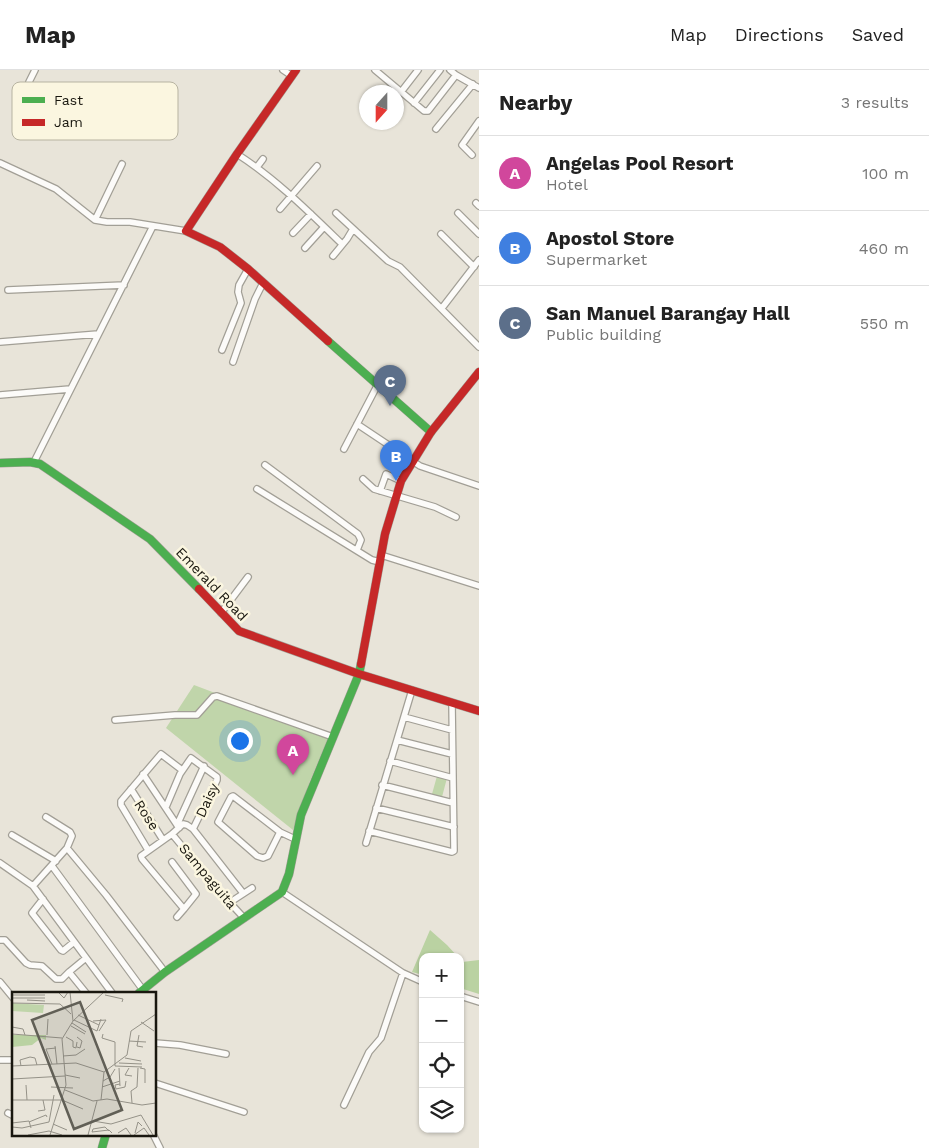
<!DOCTYPE html>
<html lang="en">
<head>
<meta charset="utf-8">
<style>
	:root { --surface:#fff; --page:#f6f6f6; --text:#222; --muted:#767676; --line:#e0e0e0; --accent:#0b8043 }
	body { margin:0; font-family:"Work Sans",sans-serif; background:var(--page); color:var(--text) }
	.controls { position:absolute; right:15px; bottom:15px; display:grid; overflow:hidden; border-radius:10px; box-shadow:0 1px 4px #0004 }
	.controls button { width:45px; height:45px; display:grid; place-items:center; padding:0; border:0; border-bottom:1px solid var(--line); background:var(--surface); color:var(--text); font:25px sans-serif }
	.compass { position:absolute; left:359px; top:15px; width:45px; height:45px; border-radius:50%; background:var(--surface); box-shadow:0 1px 4px #0004; rotate:201deg }
	.you { position:absolute; left:239px; top:670px; width:18px; height:18px; margin:-12px; border:4px solid #fff; border-radius:50%; background:#1a73e8; box-shadow:0 0 0 8px #1a73e833 }
	.badge { display:grid; place-items:center; width:32px; height:32px; border-radius:50%; background:var(--accent); color:#fff; font-size:16px; font-weight:700 }
	.pin { position:absolute; translate:-50% -41px; filter:drop-shadow(0 1px 2px #0008) }
	.pin::after { content:''; position:absolute; top:26px; width:18px; height:15px; background:inherit; clip-path:polygon(0 0,100% 0,50% 100%) }
	.list { margin:0; padding:0; list-style:none }
	h2 { display:flex; justify-content:space-between; align-items:center; height:65px; margin:0; padding:0 20px; font-size:21px }
	h2 small { font-size:16px; font-weight:400; color:var(--muted) }
	.list li { display:grid; grid-template-columns:32px 1fr auto; gap:15px; align-items:center; box-sizing:border-box; height:75px; padding:0 20px; border-top:1px solid var(--line) }
	.list b { display:block; font-size:19px; white-space:nowrap }
	.list p { margin:0; font-size:16px; white-space:nowrap; color:var(--muted) }
	.list em { font-size:16px; font-style:normal; color:var(--muted) }
	.icon { flex:none; width:28px; height:28px; fill:none; stroke:currentColor; stroke-width:2; stroke-linecap:round; stroke-linejoin:round }
	.map { position:relative; flex:none; width:479px; height:1078px; overflow:hidden }
	header { display:flex; align-items:center; gap:30px; box-sizing:border-box; height:70px; padding:0 25px; background:var(--surface); border-bottom:1px solid var(--line) }
	header strong { font-size:24px }
	nav { display:flex; gap:28px; margin-inline-start:auto; font-size:18px }
	main { display:flex }
	aside { flex:1; background:var(--surface) }
	.map>svg:first-child { display:block }
	.green { fill:#c0d5aa }
	.forest { fill:#bad2a2 }
	.lines { fill:none; stroke-linecap:round; stroke-linejoin:round }
	.street-casing { stroke:#a29f96; stroke-width:8 }
	.fast-casing { stroke:#a29f96; stroke-width:9 }
	.jam-casing { stroke:#a29f96; stroke-width:9 }
	.street { stroke:#fcfbf9; stroke-width:5.5 }
	.fast { stroke:#4caf50; stroke-width:8 }
	.jam { stroke:#c62828; stroke-width:8 }
	.labels { text-anchor:middle; stroke-width:5; stroke-linejoin:round; paint-order:stroke }
	.street-label { font-size:14px; fill:#19170f; stroke:#fbf6e0 }
	.inset-road { fill:none; stroke:#959288; stroke-width:1 }
	.view { fill:#615f56; fill-opacity:0.15; stroke:#615f56; stroke-width:2.5 }
	.inset-edge { fill:none; stroke:#19170f; stroke-width:2.5 }
	.key { fill:#fbf6e0; stroke:#b7b3a1; stroke-width:1 }
	.key-label { font-size:14px; fill:#19170f }
</style>
</head>
<body>
<header>
<strong>Map</strong>
<nav><a>Map</a><a>Directions</a><a>Saved</a></nav>
</header>
<main>
<div class="map">
<svg width="479" height="1078" viewBox="0 0 479 1078">
	<rect width="100%" height="100%" fill="#e8e4d9"/>
	<!-- green -->
	<path class="green" d="M194 615 329 666 310 711 293 760 166 658Z
		M437 706 447 708 442 727 432 724Z"/>
	<!-- forest -->
	<path class="forest" d="M430 860 447 875 458 887H423V905L412 902Z
		M460 890 462 892 479 890V924L460 918Z"/>
	<g class="lines">
		<defs>
			<path id="street" d="M283 0 292 6
				M375 0 424 41H428L456 5
				M450 0 456 5 479 18
				M29 12 35 0
				M401 22 418 0
				M414 33 440 0
				M436 59 473 14
				M237 84C276 109 309 142 342 174
				M472 85 462 75 479 51
				M0 93 56 119 95 150 107 152H130L186 161
				M257 97 263 89
				M476 133 479 136
				M280 139 317 96
				M336 143 388 191 400 197 479 277
				M458 143 479 164
				M95 150 122 94
				M293 163 311 144
				M441 164 474 197
				M305 178 324 157
				M333 186 347 169 353 159
				M8 220 124 215
				M442 238 479 190
				M0 272 98 264
				M222 280 241 233 238 222 239 215 248 199
				M233 292 255 229 263 213
				M0 325 70 319
				M357 354 420 396 479 416
				M344 379 377 316
				M34 392 153 156
				M265 395 358 464 361 470 357 480
				M363 409 374 419 435 437 456 447
				M257 419 372 490 380 492
				M380 421 386 404 401 411
				M381 485 479 516
				M221 543 248 507
				M404 647 452 660
				M115 650 175 645H197L213 627 217 626 333 667
				M397 670 452 684
				M390 691 453 708
				M143 704 179 758
				M382 715 453 733
				M131 719 163 770
				M166 737 180 704 191 688 217 707V710L193 759 243 823
				M376 738 454 757
				M177 755 204 696
				M369 761 452 782 454 781 452 633
				M280 762 268 786 263 788 257 786 218 752 231 727 233 726 280 762 295 769
				M172 764 220 822 244 848
				M12 765 56 791
				M366 773 412 620
				M67 778 106 825 165 902
				M148 780 121 735V731L161 684 182 700
				M172 792 196 824 184 839
				M0 793 33 816 112 923
				M52 796 143 920
				M33 816 67 778 72 766 70 762 46 747
				M282 822 403 903 423 912
				M43 829 32 843 61 880 63 881 74 872
				M229 833 252 818
				M177 847 184 839 142 789 141 786 172 764 183 754 187 755 193 759
				M0 870H5L26 893 30 895 42 896 56 909H62L69 902
				M86 888 69 902 86 923
				M0 912 14 929
				M460 926 479 932
				M155 973 180 975 226 984
				M0 990H14
				M155 1013 244 1042
				M344 1035 369 982 381 968 403 903
				M8 1043 14 1046
				M153 1064 160 1078"/>
			<path id="fast" d="M328 271 431 362
				M0 393 30 392 40 394 150 469 199 519
				M139 923 165 902 282 822 289 804 301 745 359 604 361 594
				M102 1078 106 1064"/>
			<path id="jam" d="M296 0 237 84 186 161 220 177 248 199 328 271
				M199 519 239 561 359 604 479 641
				M361 594 385 464 401 411 431 362 479 302"/>
		</defs>
		<!-- street casing -->
		<use href="#street" class="street-casing"/>
		<!-- fast casing -->
		<use href="#fast" class="fast-casing"/>
		<!-- jam casing -->
		<use href="#jam" class="jam-casing"/>
		<!-- street -->
		<use href="#street" class="street"/>
		<!-- fast -->
		<use href="#fast" class="fast"/>
		<!-- jam -->
		<use href="#jam" class="jam"/>
	</g>
	<g class="labels">
		<!-- street labels -->
		<g class="street-label">
			<text transform="translate(212 514) rotate(46)" y="5">Emerald Road</text>
			<text transform="translate(207 730) rotate(-65)" y="5">Daisy</text>
			<text transform="translate(147 745) rotate(57)" y="5">Rose</text>
			<text transform="translate(208 806) rotate(50)" y="5">Sampaguita</text>
		</g>
	</g>
	<!-- overview -->
	<g transform="translate(12 922)">
		<rect width="144" height="144" fill="#e8e4d9"/>
		<path d="M0 11 32 13 31 21 0 19Z" fill="#c0d5aa"/>
		<path d="M0 43H34V48L29 46 20 53 0 55Z" fill="#bad2a2"/>
		<path class="inset-road" d="M46 0 52 6 56 0M0 3H33M93 3 111 7 110 10M0 6H33M15 8 33 9M0 11 48 12 59 22M66 23 87 33M62 28 85 39 89 27M61 29 92 0M81 29 94 28 87 39M129 30 142 39M60 31 74 40M59 34 73 42M0 35 11 37 13 43M0 42 50 46M91 42 90 46 103 50M35 43 36 27M127 43 125 54 131 55M54 45 61 49V55L64 56 65 50M117 49 134 50M103 50V74L130 75M30 54 37 72M43 54 45 72M65 55 68 56 70 49 65 45M51 64 64 63 73 57M113 66 129 69M107 71 130 72M40 72 34 57 44 56M0 74 64 71 92 80M9 74 8 68 18 65 23 66 25 73M107 76 108 94M117 76 113 83 120 84M128 76 133 77V91M92 80 115 63 119 39 144 22M53 83 68 86M0 87 53 84M91 89 98 85 103 77M108 92 103 93 104 97 113 95 114 89M14 93 15 108M39 95 61 96M90 95 108 89M53 98 81 109 95 107 130 113 144 111M0 108H50L71 117M89 108 92 80M120 111 119 99 125 95 126 76M26 119 33 118 31 108M81 129 99 132 129 123 141 143M17 130 34 123 35 125M0 131 17 129 19 136M41 132 55 138M0 135 10 136 37 130 42 103M80 140 97 138 100 141M80 140 81 137 93 135 97 139M106 141 114 136 119 143M123 141 126 130 130 134M16 143 37 139 50 143M38 143 54 93 50 47 61 29 58 0M76 143 85 109M122 143 132 136 137 143"/>
		<path class="view" d="M68 10 110 118 62 137 20 28Z"/>
		<rect width="144" height="144" class="inset-edge"/>
	</g>
	<!-- legend -->
	<rect x="12" y="12" width="166" height="58" rx="8" class="key"/>
	<rect x="22" y="27" width="23" height="6" fill="#4caf50"/>
	<rect x="22" y="49" width="23" height="7" fill="#c62828"/>
	<g class="key-label">
		<text x="54" y="35">Fast</text>
		<text x="54" y="57">Jam</text>
	</g>
</svg>
<div class="controls">
<button>+</button>
<button>−</button>
<button><svg class="icon" aria-label="locate" viewBox="0 0 24 24"><circle cx="12" cy="12" r="6"/><path d="M12 2v4M12 18v4M2 12h4M18 12h4"/></svg></button>
<button><svg class="icon" aria-label="layers" viewBox="0 0 24 24"><path d="M12 4l9 5-9 5-9-5zM3 14l9 5 9-5"/></svg></button>
</div>
<svg class="compass" viewBox="-18 -18 36 36"><path d="M0-13l5 13h-10z" fill="#e53935"/><path d="M0 13l5-13h-10z" fill="#767676"/></svg>
<div class="you"></div>
<div class="pin badge" style="left:293px;top:705px;background:#d1479c">A</div>
<div class="pin badge" style="left:396px;top:411px;background:#3f7fe0">B</div>
<div class="pin badge" style="left:390px;top:336px;background:#5c6f8a">C</div>
</div>
<aside>
<h2>Nearby<small>3 results</small></h2>
<ul class="list">
<li><span class="badge" style="background:#d1479c">A</span><div><b>Angelas Pool Resort</b><p>Hotel</p></div><em>100 m</em></li>
<li><span class="badge" style="background:#3f7fe0">B</span><div><b>Apostol Store</b><p>Supermarket</p></div><em>460 m</em></li>
<li><span class="badge" style="background:#5c6f8a">C</span><div><b>San Manuel Barangay Hall</b><p>Public building</p></div><em>550 m</em></li>
</ul>
</aside>
</main>
</body>
</html>
